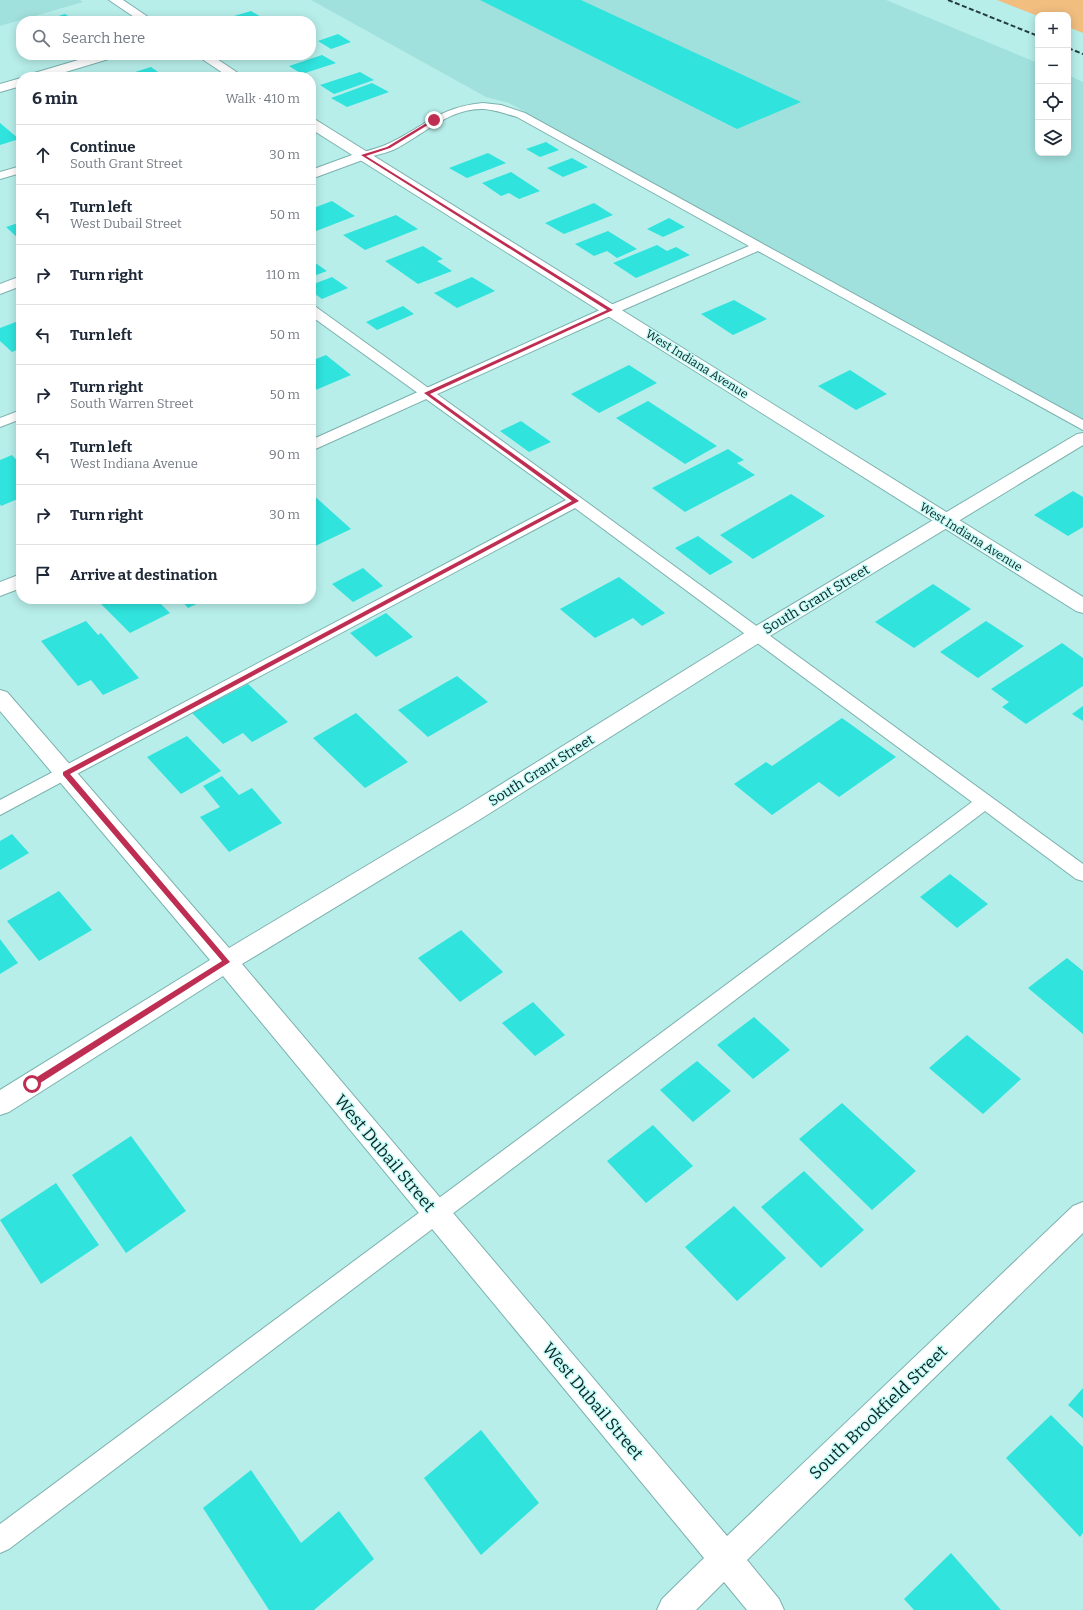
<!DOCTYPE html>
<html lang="en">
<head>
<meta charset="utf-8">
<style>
	:root { --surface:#fff; --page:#f2f2f3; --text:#1f2937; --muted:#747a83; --line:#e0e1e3 }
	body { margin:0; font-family:Bitter,serif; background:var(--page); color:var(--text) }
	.controls { position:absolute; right:12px; top:12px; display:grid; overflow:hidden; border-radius:8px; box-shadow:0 2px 10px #0003 }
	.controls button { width:36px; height:36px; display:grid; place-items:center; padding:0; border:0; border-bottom:1px solid var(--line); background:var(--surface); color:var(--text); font:20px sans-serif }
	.stop { position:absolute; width:12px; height:12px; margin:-9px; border:3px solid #be2e53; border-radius:50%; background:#fff }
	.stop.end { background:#be2e53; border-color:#fff; box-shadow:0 1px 4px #0008 }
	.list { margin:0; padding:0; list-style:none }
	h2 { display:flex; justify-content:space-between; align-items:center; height:52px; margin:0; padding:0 16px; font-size:17px }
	h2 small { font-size:13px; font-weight:400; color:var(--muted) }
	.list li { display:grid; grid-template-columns:26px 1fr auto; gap:12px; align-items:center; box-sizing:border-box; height:60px; padding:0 16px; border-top:1px solid var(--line) }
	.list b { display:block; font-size:15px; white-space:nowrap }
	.list p { margin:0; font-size:13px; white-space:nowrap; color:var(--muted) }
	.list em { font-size:13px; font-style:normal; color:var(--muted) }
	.icon { flex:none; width:22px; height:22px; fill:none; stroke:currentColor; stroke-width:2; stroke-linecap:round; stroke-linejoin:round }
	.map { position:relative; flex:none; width:1083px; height:1610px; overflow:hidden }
	.search { position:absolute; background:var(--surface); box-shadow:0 2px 10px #0003; left:16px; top:16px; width:300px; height:44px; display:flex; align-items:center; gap:10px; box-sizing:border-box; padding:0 14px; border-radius:16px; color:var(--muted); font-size:15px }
	.panel { position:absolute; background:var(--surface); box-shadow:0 2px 10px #0003; left:16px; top:72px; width:300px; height:532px; border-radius:16px }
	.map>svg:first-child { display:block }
	.built { fill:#a1e1dd }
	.green { fill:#f1be80 }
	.building { fill:#30e3dd }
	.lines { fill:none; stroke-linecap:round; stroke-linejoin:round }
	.service-casing { stroke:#7cb1ae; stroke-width:2 }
	.minor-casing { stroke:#7cb1ae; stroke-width:2 }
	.tertiary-casing { stroke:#7cb1ae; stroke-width:2 }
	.service { fill:#fff; fill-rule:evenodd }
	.minor { fill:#fff; fill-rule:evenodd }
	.tertiary { fill:#fff; fill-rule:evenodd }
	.rail { stroke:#243e3d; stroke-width:2; stroke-dasharray:5 2.5; stroke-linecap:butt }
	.route { fill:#be2e53 }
	.labels { text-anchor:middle; stroke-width:3; stroke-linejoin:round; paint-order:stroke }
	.far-street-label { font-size:12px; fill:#0d2322; stroke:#c4fcf8 }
	.street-label { font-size:14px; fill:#0d2322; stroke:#c4fcf8 }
	.near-street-label { font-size:17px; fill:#0d2322; stroke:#c4fcf8 }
</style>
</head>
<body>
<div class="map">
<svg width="1083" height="1610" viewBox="0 0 1083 1610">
	<rect width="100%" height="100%" fill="#b7eeea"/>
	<!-- built -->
	<path class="built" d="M0 0H80L83 2 0 26Z
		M311 0H886L1038 63V153H1068V75L1083 82V419L509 103 486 97Z"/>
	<!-- green -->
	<path class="green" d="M997 0H1083V33L1068 27V15L1038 16Z"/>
	<!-- building -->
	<path class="building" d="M480 0H581L801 102 737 129Z
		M251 11 268 21H227L224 19Z
		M65 14 76 21H42Z
		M338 34 351 42 331 49 318 41Z
		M322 55 336 63 302 74 289 66Z
		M151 67 165 77H119Z
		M360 72 374 80 334 94 320 85Z
		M372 83 389 92 347 107 331 98Z
		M0 123 19 139 0 145Z
		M546 142 559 150 540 157 526 149Z
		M488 153 506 163 467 178 449 168Z
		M572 158 588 167 563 177 547 168Z
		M511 172 540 191 519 199 509 193 501 196 482 183Z
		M332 201 355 216 311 233V209Z
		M594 203 613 215 564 234 545 223Z
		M396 215 418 229 365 250 343 235Z
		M669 218 685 227 663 237 647 229Z
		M21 222V241L6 227Z
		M608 231 637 249 617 258 607 251 594 256 575 244Z
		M657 245 667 251 676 247 690 255 636 278 613 263Z
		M423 246 443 259 437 261 452 271 418 284 385 261Z
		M311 260 327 271 311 277Z
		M332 277 348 288 322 299 311 291V285Z
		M472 277 495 291 457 308 434 293Z
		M734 300 767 319 733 335 701 314Z
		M403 306 414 314 377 330 366 322Z
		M21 320V348L12 352 0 341V328Z
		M326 355 351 375 311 392V361Z
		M629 365 657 383 599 413 571 394Z
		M850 370 887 394 856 410 818 386Z
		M648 401 717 446 685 464 616 418Z
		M521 421 551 442 529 452 500 431Z
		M728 449 744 460 737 463 755 475 685 512 652 488Z
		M12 455 21 465V499L20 498 1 506 0 504V460Z
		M1073 491 1083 497V527L1068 536 1034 515Z
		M311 493 351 529 311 548Z
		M791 494 825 516 753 559 720 535Z
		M698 536 733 562 710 575 675 548Z
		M363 568 383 586 353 602 332 584Z
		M619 577 665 613 642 626 633 618 595 638 560 609Z
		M933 584 971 609 914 648 875 622Z
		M109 599H156L170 613 130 633 100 603Z
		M180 599H207L188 608Z
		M386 613 413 637 376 657 350 633Z
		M86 621 98 635 101 633 139 678 103 695 91 680 78 686 41 641Z
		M986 621 1024 646 978 678 940 652Z
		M1062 643 1083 658V686L1026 724 1002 707 1009 702 991 689Z
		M457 676 488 702 428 737 398 710Z
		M248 684 288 722 252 742 243 733 223 744 192 713Z
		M1083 706V721L1072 714Z
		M356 713 408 762 365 788 313 738Z
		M842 718 896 757 839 797 819 782 772 815 734 784 766 762 772 766Z
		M187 736 221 771 181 794 147 757Z
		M222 776 239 795 252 788 282 823 229 852 200 817 220 807 203 786Z
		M12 834 29 853 0 870V841Z
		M950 874 988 904 957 928 920 897Z
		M59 891 92 930 39 961 7 921Z
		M461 930 503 972 460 1002 418 958Z
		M0 939 18 963 0 974Z
		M1067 958 1083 971V1034L1028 988Z
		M533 1002 565 1035 535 1056 502 1023Z
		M754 1017 790 1050 753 1079 717 1045Z
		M967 1035 1021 1079 983 1114 929 1068Z
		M697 1061 731 1091 693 1122 660 1090Z
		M842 1103 916 1171 872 1210 799 1139Z
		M653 1125 693 1166 646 1203 607 1161Z
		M131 1136 186 1211 126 1253 72 1175Z
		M804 1171 864 1230 821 1268 761 1207Z
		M56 1183 99 1245 41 1284 0 1220Z
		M734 1206 786 1258 737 1301 685 1247Z
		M1083 1388V1418L1068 1405Z
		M1051 1415 1083 1447V1533L1080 1537 1006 1458Z
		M481 1430 539 1503 481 1555 424 1478Z
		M251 1470 301 1543 339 1511 374 1559 314 1610H269L203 1508Z
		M951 1553 1001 1610H914L904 1599Z"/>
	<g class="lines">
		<defs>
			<path id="service" d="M483 103 501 105 525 113 1083 420V430L758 251 616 313H606L605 310 606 307 749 246 517 117C506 114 496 110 484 109 450 107 422 136 393 150 383 154 373 156 363 158L357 155 359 153C367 151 375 149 383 146 421 130 437 107 483 103Z
				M21 166V173L0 179V172Z
				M311 306 316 307 581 498 1083 864V881L1076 879 985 811 9 1549 0 1553V1524L972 802 575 508 0 815V800L566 500 311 316Z
				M21 410V419L0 427V418Z"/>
			<path id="minor" d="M95 55H114L112 58 49 77H30L31 74Z
				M21 78V86L0 92V84Z
				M363 151 368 152 370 155 368 158 311 179V170Z
				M21 276V286L0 294V284Z
				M611 305 617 307 619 310 617 313 311 451V440Z
				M1083 433V445L765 639 479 820 242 964 727 1536 1073 1206 1083 1202V1233L747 1560 779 1599 784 1610H747L724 1582 696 1610H657L662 1599 704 1558 223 976 9 1112 0 1115V1090L210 960 0 711V690L7 692 229 948 463 808 751 629 1077 434Z
				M21 574V588L0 596V582Z"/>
			<path id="tertiary" d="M109 0H123L154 21H140Z
				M196 55H211L244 77H229Z
				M311 119 316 120 1083 597V613L1076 611 311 129Z"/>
		</defs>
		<!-- service casing -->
		<use href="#service" class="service-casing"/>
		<!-- minor casing -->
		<use href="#minor" class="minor-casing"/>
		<!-- tertiary casing -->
		<use href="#tertiary" class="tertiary-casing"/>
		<!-- service -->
		<use href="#service" class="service"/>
		<!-- minor -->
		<use href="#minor" class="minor"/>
		<!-- tertiary -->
		<use href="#tertiary" class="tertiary"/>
		<!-- rail -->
		<path class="rail" d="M948 0 1038 36
			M1068 48 1083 54"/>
	</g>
	<!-- route -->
	<path class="route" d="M433 119 436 120 390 148 366 156 613 310 430 394 579 501 70 774 230 962 34 1087H29V1082L222 961 63 775V772L572 501 424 393 607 310 361 155 387 147Z"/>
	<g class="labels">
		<!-- far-street labels -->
		<g class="far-street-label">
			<text transform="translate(697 364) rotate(32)" y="4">West Indiana Avenue</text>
			<text transform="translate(971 537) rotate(32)" y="4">West Indiana Avenue</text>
		</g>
		<!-- street labels -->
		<g class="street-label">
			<text transform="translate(816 599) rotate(-31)" y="5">South Grant Street</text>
			<text transform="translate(541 770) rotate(-32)" y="5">South Grant Street</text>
		</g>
		<!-- near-street labels -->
		<g class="near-street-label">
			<text transform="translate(385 1153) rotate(50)" y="6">West Dubail Street</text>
			<text transform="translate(593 1401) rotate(50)" y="6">West Dubail Street</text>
			<text transform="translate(878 1412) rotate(-44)" y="6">South Brookfield Street</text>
		</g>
	</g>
</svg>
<div class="controls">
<button>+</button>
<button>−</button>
<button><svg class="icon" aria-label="locate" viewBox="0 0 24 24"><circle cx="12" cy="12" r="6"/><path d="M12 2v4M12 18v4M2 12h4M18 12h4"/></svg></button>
<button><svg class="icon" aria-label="layers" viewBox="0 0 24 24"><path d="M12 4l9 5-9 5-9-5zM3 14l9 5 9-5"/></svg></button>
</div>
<div class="stop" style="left:32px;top:1084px"></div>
<div class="stop end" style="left:434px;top:120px"></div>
<div class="search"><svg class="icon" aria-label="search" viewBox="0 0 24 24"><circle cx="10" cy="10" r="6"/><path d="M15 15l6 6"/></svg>Search here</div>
<section class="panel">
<h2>6 min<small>Walk · 410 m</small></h2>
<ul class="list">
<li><svg class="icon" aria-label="ahead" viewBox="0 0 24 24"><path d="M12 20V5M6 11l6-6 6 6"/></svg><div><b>Continue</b><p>South Grant Street</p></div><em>30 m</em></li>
<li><svg class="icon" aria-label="left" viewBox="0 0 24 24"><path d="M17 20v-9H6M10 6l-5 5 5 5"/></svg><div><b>Turn left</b><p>West Dubail Street</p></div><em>50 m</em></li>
<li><svg class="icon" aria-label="right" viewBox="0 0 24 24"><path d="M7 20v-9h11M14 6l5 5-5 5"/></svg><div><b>Turn right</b></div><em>110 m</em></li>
<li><svg class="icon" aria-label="left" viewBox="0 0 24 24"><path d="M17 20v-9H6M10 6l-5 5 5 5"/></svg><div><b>Turn left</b></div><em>50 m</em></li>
<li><svg class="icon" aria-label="right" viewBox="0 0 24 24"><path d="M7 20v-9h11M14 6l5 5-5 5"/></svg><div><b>Turn right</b><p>South Warren Street</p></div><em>50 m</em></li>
<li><svg class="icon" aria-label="left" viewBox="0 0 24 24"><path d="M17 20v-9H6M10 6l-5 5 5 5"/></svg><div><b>Turn left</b><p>West Indiana Avenue</p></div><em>90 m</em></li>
<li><svg class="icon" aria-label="right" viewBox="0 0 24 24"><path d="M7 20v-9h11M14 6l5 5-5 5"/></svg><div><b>Turn right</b></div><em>30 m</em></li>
<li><svg class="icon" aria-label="arrive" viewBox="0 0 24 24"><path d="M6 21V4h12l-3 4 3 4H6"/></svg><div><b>Arrive at destination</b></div></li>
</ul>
</section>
</div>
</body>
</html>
